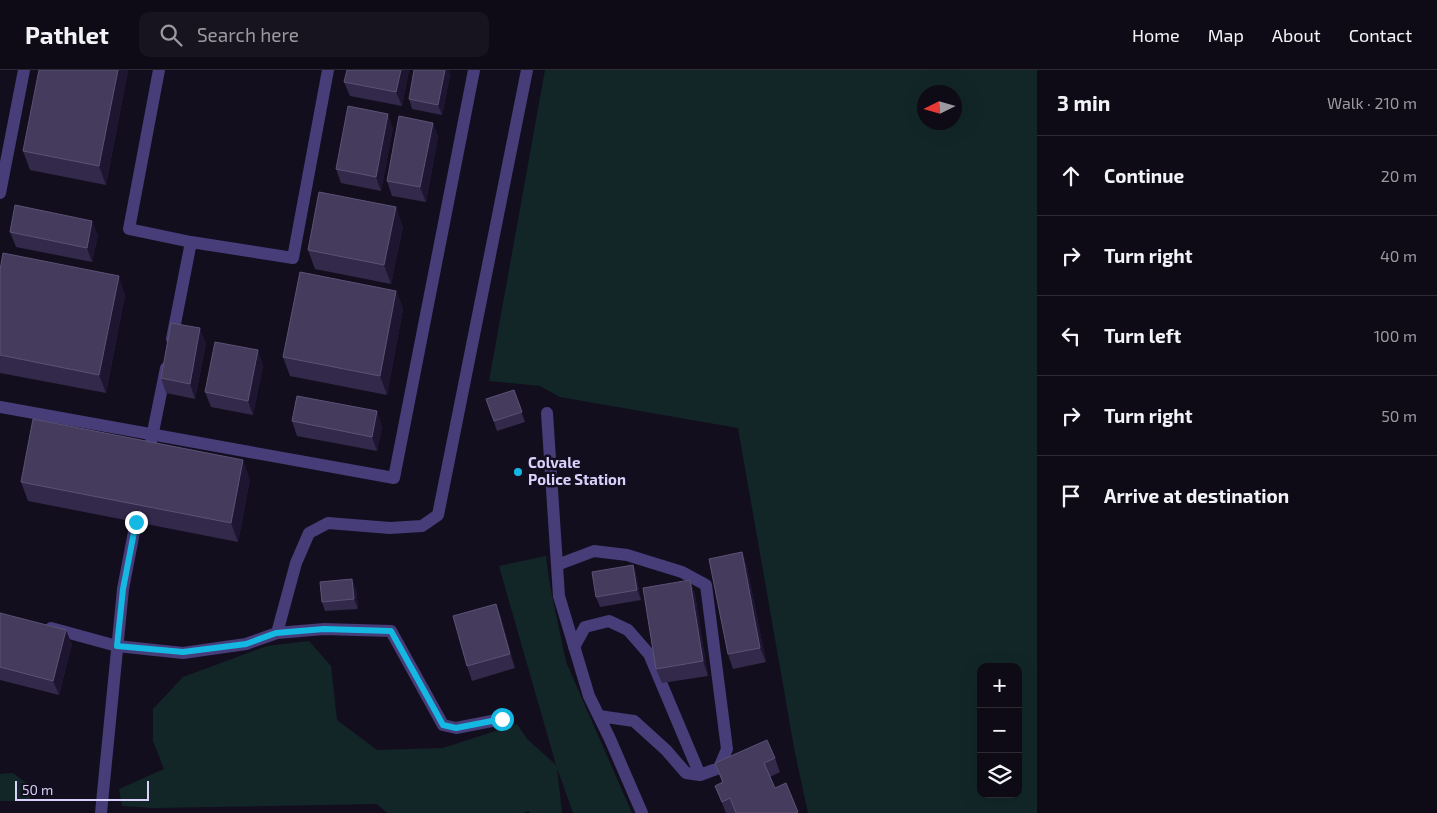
<!DOCTYPE html>
<html lang="en">
<head>
<meta charset="utf-8">
<style>
	:root { --surface:#0e0a16; --page:#17131f; --text:#f1f3f6; --muted:#9b9aa1; --line:#2e2b35 }
	body { margin:0; font-family:"Exo 2",sans-serif; background:var(--page); color:var(--text) }
	.controls { position:absolute; right:15px; bottom:15px; display:grid; overflow:hidden; border-radius:10px; box-shadow:0 5px 20px #0002 }
	.controls button { width:45px; height:45px; display:grid; place-items:center; padding:0; border:0; border-bottom:1px solid var(--line); background:var(--surface); color:var(--text); font:25px sans-serif }
	.compass { position:absolute; left:917px; top:15px; width:45px; height:45px; border-radius:50%; background:var(--surface); box-shadow:0 5px 20px #0002; rotate:265deg }
	.scale { position:absolute; left:15px; bottom:12px; width:134px; box-sizing:border-box; padding-left:5px; border:2px solid #d9d0fb; border-top:0; font-size:14px; line-height:18px; white-space:nowrap; color:#d9d0fb; -webkit-text-stroke:4px #130e1e; paint-order:stroke }
	.stop { position:absolute; width:15px; height:15px; margin:-11px; border:4px solid #14b8e2; border-radius:50%; background:#fff }
	.stop.end { background:#14b8e2; border-color:#fff; box-shadow:0 1px 5px #0008 }
	.list { margin:0; padding:0; list-style:none }
	h2 { display:flex; justify-content:space-between; align-items:center; height:65px; margin:0; padding:0 20px; font-size:21px }
	h2 small { font-size:16px; font-weight:400; color:var(--muted) }
	.list li { display:grid; grid-template-columns:32px 1fr auto; gap:15px; align-items:center; box-sizing:border-box; height:80px; padding:0 20px; border-top:1px solid var(--line) }
	.list b { display:block; font-size:19px; white-space:nowrap }
	.list em { font-size:16px; font-style:normal; color:var(--muted) }
	.icon { flex:none; width:28px; height:28px; fill:none; stroke:currentColor; stroke-width:2; stroke-linecap:round; stroke-linejoin:round }
	.map { position:relative; flex:none; width:1037px; height:743px; overflow:hidden }
	header { display:flex; align-items:center; gap:30px; box-sizing:border-box; height:70px; padding:0 25px; background:var(--surface); border-bottom:1px solid var(--line) }
	header strong { font-size:24px }
	nav { display:flex; gap:28px; margin-inline-start:auto; font-size:18px }
	.search { width:350px; height:45px; background:var(--page); display:flex; align-items:center; gap:12px; box-sizing:border-box; padding:0 18px; border-radius:10px; color:var(--muted); font-size:19px }
	main { display:flex }
	aside { flex:1; background:var(--surface) }
	.map>svg:first-child { display:block }
	.green { fill:#122628; fill-rule:evenodd }
	.lines { fill:none; stroke-linecap:round; stroke-linejoin:round }
	.minor { stroke:#463d79; stroke-width:12 }
	.wall { fill:#33294a }
	.shaded-wall { fill:#1e1631 }
	.building { fill:#443b5d; stroke:#5c5276 }
	.route { stroke:#14b8e2; stroke-width:6 }
	.poi-dot { fill:#14b8e2; stroke:#130e1e; stroke-width:2 }
	.labels { text-anchor:middle; stroke-width:5; stroke-linejoin:round; paint-order:stroke }
	.poi-label { font-size:15px; font-weight:bold; fill:#d9d0fb; stroke:#130e1e; text-anchor:start }
</style>
</head>
<body>
<header>
<strong>Pathlet</strong>
<div class="search"><svg class="icon" aria-label="search" viewBox="0 0 24 24"><circle cx="10" cy="10" r="6"/><path d="M15 15l6 6"/></svg>Search here</div>
<nav><a>Home</a><a>Map</a><a>About</a><a>Contact</a></nav>
</header>
<main>
<div class="map">
<svg width="1037" height="743" viewBox="0 0 1037 743">
	<rect width="100%" height="100%" fill="#130e1e"/>
	<!-- green -->
	<path class="green" d="M545 0H1037V743H808L795 683 738 358 560 327 540 316 489 311ZM924 22H954V52H924ZM981 597H1018V724H981Z
		M546 486 550 516 566 592 632 743H573L557 698 562 743H530L529 741 523 743H387L377 734 153 738 122 736 119 719 164 699 153 671V639L183 607 267 576 309 571 331 596 337 650 377 680 443 678 517 654 527 669 556 695 499 496Z
		M13 703 33 718 29 731H0V704Z"/>
	<g class="lines">
		<!-- minor -->
		<path class="minor" d="M159 0 129 159 191 172 293 188 328 0
			M0 123 24 0
			M172 269 191 172
			M0 337 394 408 474 0
			M547 343 559 526 589 626 610 669 642 743
			M151 372 166 298
			M557 495 594 481 627 485 682 502 706 515 727 679 719 698 700 705 686 703 666 680 634 651 599 646
			M51 558 117 576 183 583 246 574 277 563 296 493 309 463 328 453 390 458 422 456 438 445 527 0
			M277 563 324 559 391 561 443 655 456 658 502 649
			M574 577 585 557 609 551 628 560 649 584 700 705
			M101 743 123 519 139 436"/>
	</g>
	<!-- wall -->
	<path class="wall" d="M128 0 106 115 30 100 23 81Z
		M409 0 402 36 350 26 344 12Z
		M445 0H448L450 5 442 45 412 39 409 29Z
		M433 53 438 67 426 132 392 126 387 111Z
		M393 58 381 121 341 113 336 99Z
		M403 156 391 214 315 199 308 180Z
		M10 162 98 165 92 192 16 177Z
		M0 200 125 225 106 323 0 303Z
		M396 221 403 239 387 325 290 306 283 287Z
		M206 273 195 329 166 323 161 308Z
		M263 295 253 345 211 337 205 322Z
		M514 320 525 352 497 361 486 329Z
		M292 351 382 356 377 381 297 366Z
		M250 409 238 472 28 431 21 412Z
		M742 482 747 497 766 592 733 599 728 584Z
		M633 495 636 505 641 530 600 537 596 527Z
		M690 510 695 525 708 606 662 613 656 599Z
		M356 519 358 539 325 541 322 532Z
		M496 534 501 548 515 598 472 611 467 596Z
		M0 543 72 574 59 625 0 610Z
		M775 688 780 702 770 707 775 718 786 713 798 743H726L715 716 722 712 715 693Z"/>
	<!-- shaded-wall -->
	<path class="shaded-wall" d="M118 0H128L106 115 99 96Z
		M401 0H409L402 36 396 22Z
		M445 0H448L450 5 442 45 438 35Z
		M388 44 393 58 381 121 376 107Z
		M433 53 438 67 426 132 420 117Z
		M396 137 403 156 391 214 384 195Z
		M92 151 98 165 92 192 87 178Z
		M119 206 125 225 106 323 99 305Z
		M396 221 403 239 387 325 380 306Z
		M200 258 206 273 195 329 190 314Z
		M258 280 263 295 253 345 248 331Z
		M377 341 382 356 377 381 372 367Z
		M243 390 250 409 238 472 231 453Z
		M742 482 747 497 766 592 760 578Z
		M633 495 636 505 641 530 637 520Z
		M352 509 356 519 358 539 354 529Z
		M690 510 695 525 708 606 703 591Z
		M496 534 501 548 515 598 510 584Z
		M66 560 72 574 59 625 53 611Z"/>
	<!-- building -->
	<path class="building" d="M39 0H118L99 96 23 81Z
		M347 0H401L396 22 344 12Z
		M414 0H445L438 35 409 29Z
		M348 36 388 44 376 107 336 99Z
		M399 46 433 53 420 117 387 111Z
		M319 122 396 137 384 195 308 180Z
		M15 135 92 151 87 178 10 162Z
		M3 183 119 206 99 305 0 285V200Z
		M300 202 396 221 380 306 283 287Z
		M171 253 200 258 190 314 161 308Z
		M215 272 258 280 248 331 205 322Z
		M514 320 522 342 494 351 486 329Z
		M297 326 377 341 372 367 292 351Z
		M33 349 243 390 231 453 21 412Z
		M742 482 760 578 728 584 709 489Z
		M633 495 637 520 596 527 592 502Z
		M352 509 354 529 322 532 320 512Z
		M690 510 703 591 656 599 643 518Z
		M496 534 510 584 467 596 453 546Z
		M0 543 66 560 53 611 0 597Z
		M767 670 775 688 764 693 775 718 786 713 798 742 796 743H736L730 728 722 732 715 716 723 712 715 693Z"/>
	<g class="lines">
		<!-- route -->
		<path class="route" d="M136 452 123 519 117 576 183 582 246 574 276 563 324 559 391 561 443 655 456 658 502 649"/>
	</g>
	<!-- markers -->
	<circle class="poi-dot" cx="518" cy="402" r="5"/>
	<g class="labels">
		<!-- poi labels -->
		<g class="poi-label">
			<text x="528" y="398">Colvale<tspan x="528" dy="17">Police Station</tspan></text>
		</g>
	</g>
</svg>
<div class="controls">
<button>+</button>
<button>−</button>
<button><svg class="icon" aria-label="layers" viewBox="0 0 24 24"><path d="M12 4l9 5-9 5-9-5zM3 14l9 5 9-5"/></svg></button>
</div>
<svg class="compass" viewBox="-18 -18 36 36"><path d="M0-13l5 13h-10z" fill="#e53935"/><path d="M0 13l5-13h-10z" fill="#9b9aa1"/></svg>
<div class="scale">50 m</div>
<div class="stop" style="left:502px;top:649px"></div>
<div class="stop end" style="left:136px;top:452px"></div>
</div>
<aside>
<h2>3 min<small>Walk · 210 m</small></h2>
<ul class="list">
<li><svg class="icon" aria-label="ahead" viewBox="0 0 24 24"><path d="M12 20V5M6 11l6-6 6 6"/></svg><div><b>Continue</b></div><em>20 m</em></li>
<li><svg class="icon" aria-label="right" viewBox="0 0 24 24"><path d="M7 20v-9h11M14 6l5 5-5 5"/></svg><div><b>Turn right</b></div><em>40 m</em></li>
<li><svg class="icon" aria-label="left" viewBox="0 0 24 24"><path d="M17 20v-9H6M10 6l-5 5 5 5"/></svg><div><b>Turn left</b></div><em>100 m</em></li>
<li><svg class="icon" aria-label="right" viewBox="0 0 24 24"><path d="M7 20v-9h11M14 6l5 5-5 5"/></svg><div><b>Turn right</b></div><em>50 m</em></li>
<li><svg class="icon" aria-label="arrive" viewBox="0 0 24 24"><path d="M6 21V4h12l-3 4 3 4H6"/></svg><div><b>Arrive at destination</b></div></li>
</ul>
</aside>
</main>
</body>
</html>
